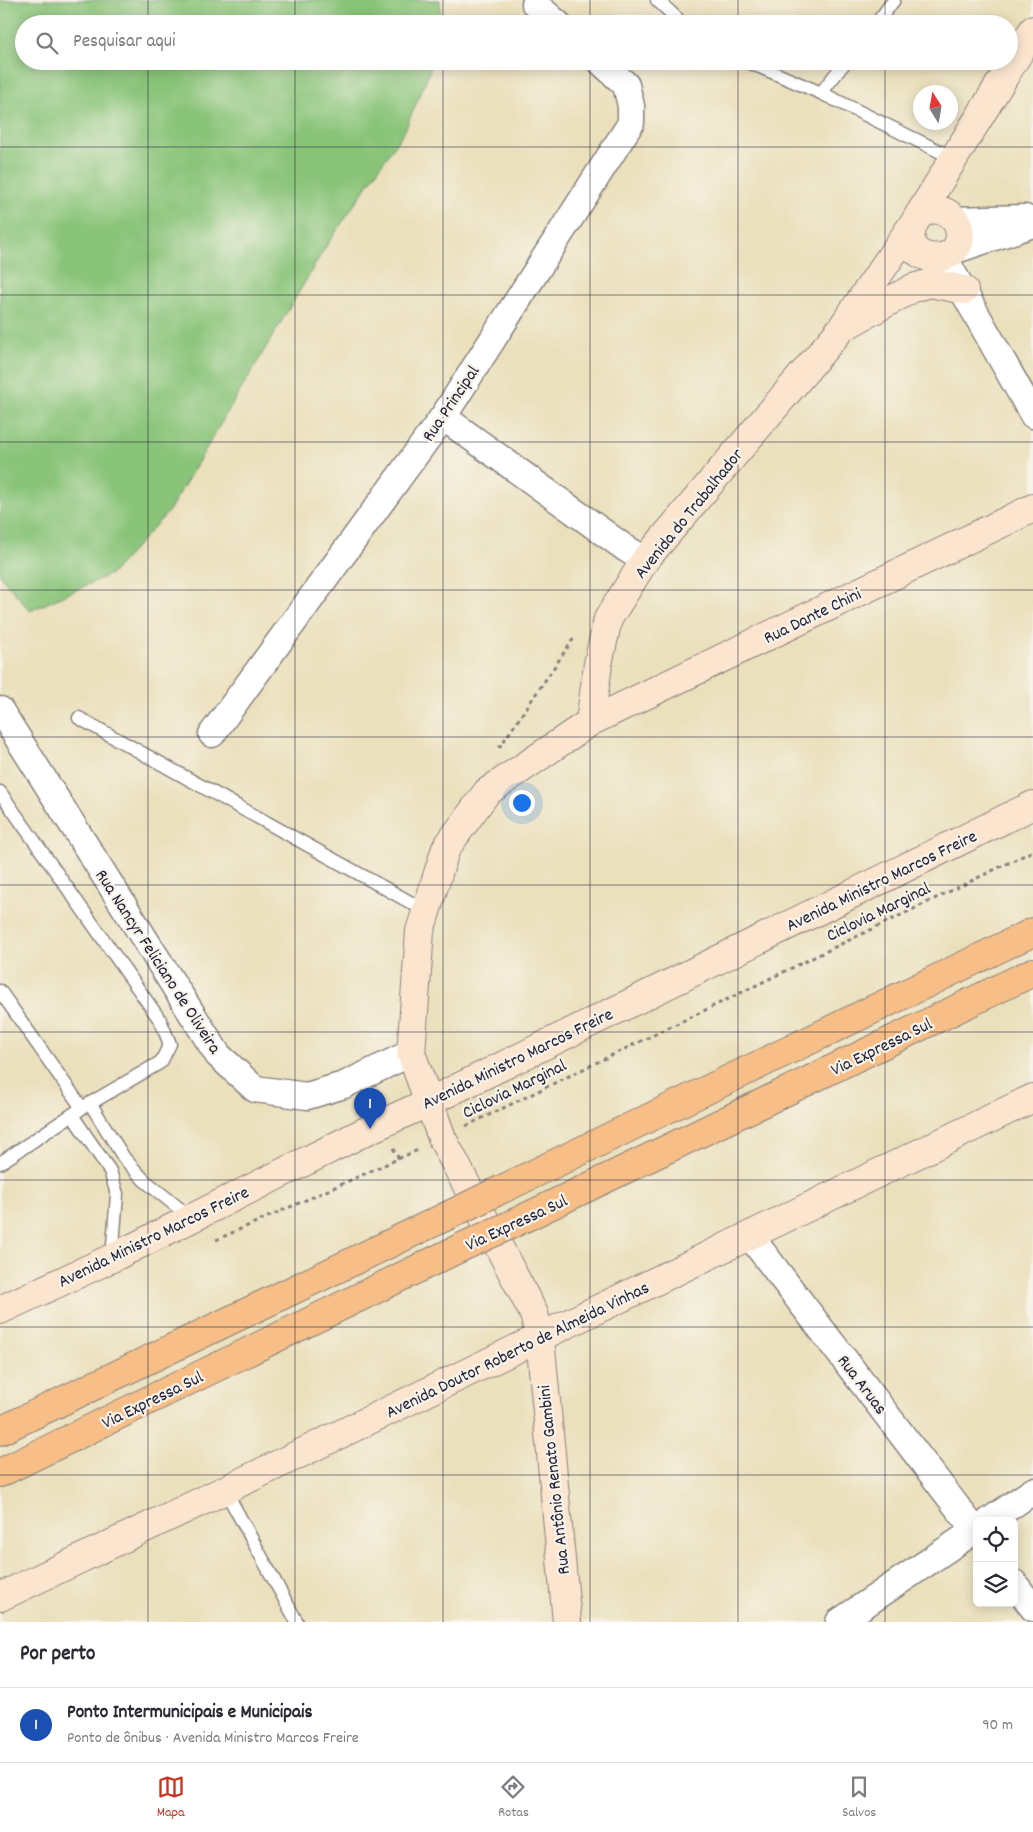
<!DOCTYPE html>
<html lang="pt">
<head>
<meta charset="utf-8">
<style>
	:root { --surface:#fff; --page:#f2f2f3; --text:#2b2b33; --muted:#7c7c81; --line:#e1e1e2; --accent:#c8321e }
	body { margin:0; font-family:Dekko,sans-serif; background:var(--page); color:var(--text) }
	.controls { position:absolute; right:15px; bottom:15px; display:grid; overflow:hidden; border-radius:8px; box-shadow:0 2px 12px #0003 }
	.controls button { width:45px; height:45px; display:grid; place-items:center; padding:0; border:0; border-bottom:1px solid var(--line); background:var(--surface); color:var(--text); font:25px sans-serif }
	.compass { position:absolute; left:913px; top:85px; width:45px; height:45px; border-radius:50%; background:var(--surface); box-shadow:0 2px 12px #0003; rotate:349deg }
	.you { position:absolute; left:521px; top:802px; width:18px; height:18px; margin:-12px; border:4px solid #fff; border-radius:50%; background:#1a73e8; box-shadow:0 0 0 8px #1a73e833 }
	.badge { display:grid; place-items:center; width:32px; height:32px; border-radius:50%; background:var(--accent); color:#fff; font-size:16px; font-weight:700 }
	.pin { position:absolute; translate:-50% -41px; filter:drop-shadow(0 1px 2px #0008) }
	.pin::after { content:''; position:absolute; top:26px; width:18px; height:15px; background:inherit; clip-path:polygon(0 0,100% 0,50% 100%) }
	.list { margin:0; padding:0; list-style:none }
	h2 { display:flex; justify-content:space-between; align-items:center; height:65px; margin:0; padding:0 20px; font-size:21px }
	h2 small { font-size:16px; font-weight:400; color:var(--muted) }
	.list li { display:grid; grid-template-columns:32px 1fr auto; gap:15px; align-items:center; box-sizing:border-box; height:75px; padding:0 20px; border-top:1px solid var(--line) }
	.list b { display:block; font-size:19px; white-space:nowrap }
	.list p { margin:0; font-size:16px; white-space:nowrap; color:var(--muted) }
	.list em { font-size:16px; font-style:normal; color:var(--muted) }
	.icon { flex:none; width:28px; height:28px; fill:none; stroke:currentColor; stroke-width:2; stroke-linecap:round; stroke-linejoin:round }
	.map { position:relative; flex:none; width:1033px; height:1622px; overflow:hidden }
	.search { position:absolute; background:var(--surface); box-shadow:0 2px 12px #0003; left:15px; right:15px; top:15px; height:55px; display:flex; align-items:center; gap:12px; box-sizing:border-box; padding:0 18px; border-radius:28px; color:var(--muted); font-size:19px }
	.sheet { height:140px; background:var(--surface) }
	nav { display:flex; justify-content:space-around; align-items:center; box-sizing:border-box; height:70px; border-top:1px solid var(--line); background:var(--surface); font-size:14px; color:var(--muted) }
	nav a { display:grid; justify-items:center; gap:2px }
	nav .on { color:var(--accent) }
	.map>svg:first-child { display:block }
	.green { fill:#89c479; stroke:#56735a }
	.lines { fill:none; stroke-linecap:round; stroke-linejoin:round }
	.lane-casing { stroke:#86817c; stroke-width:15 }
	.street-casing { stroke:#86817c; stroke-width:29 }
	.secondary-casing { stroke:#86817c; stroke-width:30 }
	.highway-casing { stroke:#86817c; stroke-width:30 }
	.path { stroke:#86817c; stroke-width:3; stroke-dasharray:4 4; stroke-linecap:butt }
	.lane { stroke:#fff; stroke-width:12 }
	.street { stroke:#fff; stroke-width:26 }
	.secondary { stroke:#fce5cf; stroke-width:28 }
	.highway { stroke:#f7be87; stroke-width:28 }
	.highway-bridge-casing { stroke:#86817c; stroke-width:30; stroke-linecap:butt }
	.highway-bridge { stroke:#f7be87; stroke-width:28 }
	.grid { fill:none; stroke:#22223b; stroke-width:1; stroke-opacity:0.55 }
	.labels { text-anchor:middle; stroke-width:4.5; stroke-linejoin:round; paint-order:stroke }
	.street-label { font-size:18px; fill:#22223b; stroke:#f7f3e8 }
</style>
</head>
<body>
<div class="map">
<svg width="1033" height="1622" viewBox="0 0 1033 1622">
	<rect width="100%" height="100%" fill="#f7f3e8"/>
	<filter id="ink" filterUnits="userSpaceOnUse"><feTurbulence type="fractalNoise" baseFrequency=".02" numOctaves="2"/><feDisplacementMap in="SourceGraphic" scale="10" xChannelSelector="R" yChannelSelector="G"/><feConvolveMatrix kernelMatrix="1 2 1 2 8 2 1 2 1" color-interpolation-filters="sRGB"/></filter>
	<filter id="wash" filterUnits="userSpaceOnUse"><feTurbulence type="fractalNoise" baseFrequency=".0096" numOctaves="4" result="noise"/><feDisplacementMap in="SourceGraphic" scale="20" xChannelSelector="R" yChannelSelector="G"/><feGaussianBlur stdDeviation="1.12" result="paint"/><feColorMatrix in="noise" values="0 0 0 0 0 0 0 0 0 0 0 0 0 0 0 0 0 1.4 0 .05"/><feComposite in="paint" operator="in"/></filter>
	<g filter="url(#wash)">
		<rect width="100%" height="100%" fill="#ebe0bc"/>
		<!-- green -->
		<path class="green" d="M0 0H440L441 24H24V61H434L405 130 325 248 169 511 111 574 30 611 0 575Z"/>
	</g>
	<g filter="url(#ink)">
		<g class="lines">
			<defs>
				<path id="lane" d="M657 0 683 24
					M876 24 894 0
					M746 61 821 93 953 158
					M821 93 846 61
					M79 718 426 911
					M0 792 160 1020 170 1044 161 1062 82 1108 0 1163
					M0 991 82 1108
					M90 1103 124 1158 144 1180 191 1218
					M72 1115 110 1171 117 1194 112 1258
					M225 1490 297 1622"/>
				<path id="street" d="M535 4 558 24
					M955 220 1025 218
					M953 251 1033 224
					M944 257 1033 415
					M443 417 625 548 645 560
					M0 710 218 1055 255 1089 307 1096 344 1085 411 1053
					M212 734 443 417 631 123V106L626 85 600 61
					M750 1236 977 1533
					M989 1521 1033 1491
					M1014 1583 1033 1608
					M839 1622 977 1529"/>
				<path id="secondary" d="M917 218C919 216 923 212 926 211 940 206 956 215 959 229 969 271 888 266 917 218L1033 30
					M847 325 913 288 931 283 964 290
					M590 722 598 664 608 619 645 560 841 329 911 227
					M0 1310 112 1258 370 1129 429 1102 1033 805
					M0 1597 225 1490 1033 1098
					M567 1622 540 1338 534 1314 442 1138 411 1053 420 931 446 848 487 792 590 722 1033 508"/>
				<path id="highway" d="M494 1193 1033 932
					M510 1225 1033 972
					M0 1431 445 1217
					M0 1473 462 1247"/>
			</defs>
			<!-- lane casing -->
			<use href="#lane" class="lane-casing"/>
			<!-- street casing -->
			<use href="#street" class="street-casing"/>
			<!-- secondary casing -->
			<use href="#secondary" class="secondary-casing"/>
			<!-- highway casing -->
			<use href="#highway" class="highway-casing"/>
			<!-- path -->
			<path class="path" d="M499 748 574 638
				M466 1126 1033 851
				M393 1148 399 1159
				M216 1240 418 1150"/>
			<!-- lane -->
			<use href="#lane" class="lane"/>
			<!-- street -->
			<use href="#street" class="street"/>
			<!-- secondary -->
			<use href="#secondary" class="secondary"/>
			<!-- highway -->
			<use href="#highway" class="highway"/>
			<defs>
				<path id="highway-bridge" d="M445 1217 494 1193
					M462 1247 510 1225"/>
			</defs>
			<!-- highway-bridge casing -->
			<use href="#highway-bridge" class="highway-bridge-casing"/>
			<!-- highway-bridge -->
			<use href="#highway-bridge" class="highway-bridge"/>
		</g>
	</g>
	<!-- grid -->
	<path class="grid" d="M148 0V24M295 0V24M443 0V24M590 0V24M738 0V24M885 0V24M148 61V1622M295 61V1622M443 61V1622M590 61V1622M738 61V1622M885 61V1622M0 147H1033M0 295H1033M0 442H1033M0 590H1033M0 737H1033M0 885H1033M0 1032H1033M0 1180H1033M0 1327H1033M0 1475H1033"/>
	<g class="labels">
		<!-- street labels -->
		<g class="street-label">
			<text transform="translate(450 403) rotate(-56)" y="6">Rua Principal</text>
			<text transform="translate(688 513) rotate(-51)" y="6">Avenida do Trabalhador</text>
			<text transform="translate(812 615) rotate(-26)" y="6">Rua Dante Chini</text>
			<text transform="translate(881 880) rotate(-26)" y="6">Avenida Ministro Marcos Freire</text>
			<text transform="translate(878 911) rotate(-26)" y="6">Ciclovia Marginal</text>
			<text transform="translate(159 961) rotate(57)" y="6">Rua Nancyr Feliciano de Oliveira</text>
			<text transform="translate(881 1046) rotate(-26)" y="6">Via Expressa Sul</text>
			<text transform="translate(517 1058) rotate(-26)" y="6">Avenida Ministro Marcos Freire</text>
			<text transform="translate(514 1088) rotate(-26)" y="6">Ciclovia Marginal</text>
			<text transform="translate(516 1222) rotate(-25)" y="6">Via Expressa Sul</text>
			<text transform="translate(153 1236) rotate(-26)" y="6">Avenida Ministro Marcos Freire</text>
			<text transform="translate(517 1349) rotate(-26)" y="6">Avenida Doutor Roberto de Almeida Vinhas</text>
			<text transform="translate(863 1384) rotate(53)" y="6">Rua Aruas</text>
			<text transform="translate(152 1399) rotate(-26)" y="6">Via Expressa Sul</text>
			<text transform="translate(553 1480) rotate(-96)" y="6">Rua Antônio Renato Gambini</text>
		</g>
	</g>
</svg>
<div class="controls">
<button><svg class="icon" aria-label="locate" viewBox="0 0 24 24"><circle cx="12" cy="12" r="6"/><path d="M12 2v4M12 18v4M2 12h4M18 12h4"/></svg></button>
<button><svg class="icon" aria-label="layers" viewBox="0 0 24 24"><path d="M12 4l9 5-9 5-9-5zM3 14l9 5 9-5"/></svg></button>
</div>
<svg class="compass" viewBox="-18 -18 36 36"><path d="M0-13l5 13h-10z" fill="#e53935"/><path d="M0 13l5-13h-10z" fill="#7c7c81"/></svg>
<div class="you"></div>
<div class="pin badge" style="left:370px;top:1129px;background:#1a4fb4">1</div>
<div class="search"><svg class="icon" aria-label="search" viewBox="0 0 24 24"><circle cx="10" cy="10" r="6"/><path d="M15 15l6 6"/></svg>Pesquisar aqui</div>
</div>
<section class="sheet">
<h2>Por perto<small></small></h2>
<ul class="list">
<li><span class="badge" style="background:#1a4fb4">1</span><div><b>Ponto Intermunicipais e Municipais</b><p>Ponto de ônibus · Avenida Ministro Marcos Freire</p></div><em>90 m</em></li>
</ul>
</section>
<nav>
<a class="on"><svg class="icon" aria-label="map" viewBox="0 0 24 24"><path d="M3 6l6-2 6 2 6-2v14l-6 2-6-2-6 2zM9 4v14M15 6v14"/></svg>Mapa</a>
<a><svg class="icon" aria-label="directions" viewBox="0 0 24 24"><path d="M12 3l9 9-9 9-9-9zM9 14v-3h6M13 9l2 2-2 2"/></svg>Rotas</a>
<a><svg class="icon" aria-label="saved" viewBox="0 0 24 24"><path d="M7 4h10v16l-5-4-5 4z"/></svg>Salvos</a>
</nav>
</body>
</html>
